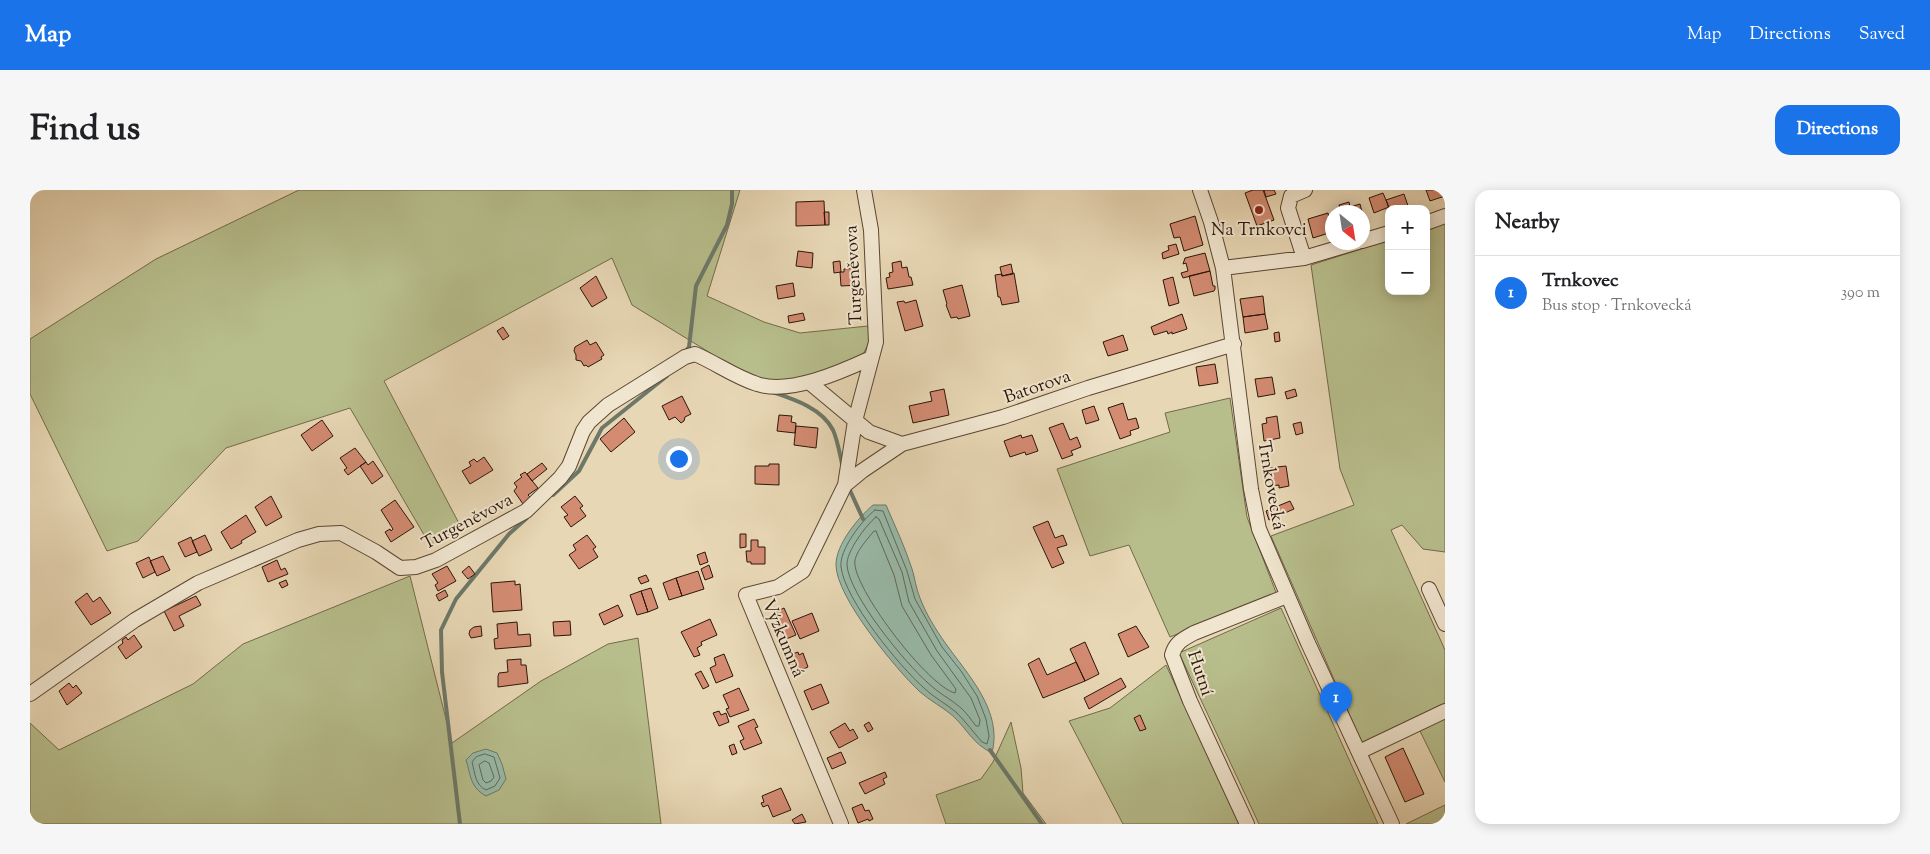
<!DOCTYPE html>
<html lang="en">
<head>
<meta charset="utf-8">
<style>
	:root { --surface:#fff; --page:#f6f6f6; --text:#202124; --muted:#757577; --line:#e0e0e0; --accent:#1a73e8 }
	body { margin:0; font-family:"Sorts Mill Goudy",serif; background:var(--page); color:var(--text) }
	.controls { position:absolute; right:15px; top:15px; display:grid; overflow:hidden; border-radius:10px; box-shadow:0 2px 12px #0003 }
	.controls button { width:45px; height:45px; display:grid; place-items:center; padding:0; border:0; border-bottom:1px solid var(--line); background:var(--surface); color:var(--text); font:25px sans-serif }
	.compass { position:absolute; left:1295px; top:15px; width:45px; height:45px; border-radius:50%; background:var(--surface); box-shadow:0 2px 12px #0003; rotate:150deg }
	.you { position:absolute; left:648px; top:268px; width:18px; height:18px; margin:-12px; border:4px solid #fff; border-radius:50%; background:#1a73e8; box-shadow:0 0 0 8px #1a73e833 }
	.badge { display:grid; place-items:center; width:32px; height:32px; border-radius:50%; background:var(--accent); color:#fff; font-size:16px; font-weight:700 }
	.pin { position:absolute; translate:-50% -41px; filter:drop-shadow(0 1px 2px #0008) }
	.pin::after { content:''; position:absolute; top:26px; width:18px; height:15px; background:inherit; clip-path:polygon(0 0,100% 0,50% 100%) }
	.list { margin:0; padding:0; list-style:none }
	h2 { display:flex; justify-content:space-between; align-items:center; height:65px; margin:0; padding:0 20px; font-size:21px }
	h2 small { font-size:16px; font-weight:400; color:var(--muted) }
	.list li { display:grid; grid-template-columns:32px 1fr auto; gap:15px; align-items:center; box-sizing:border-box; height:75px; padding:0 20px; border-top:1px solid var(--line) }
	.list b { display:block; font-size:19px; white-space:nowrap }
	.list p { margin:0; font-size:16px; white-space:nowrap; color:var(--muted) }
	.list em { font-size:16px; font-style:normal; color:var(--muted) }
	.map { position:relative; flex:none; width:1415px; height:634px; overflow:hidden; border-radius:15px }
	header { display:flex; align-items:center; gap:30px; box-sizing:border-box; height:70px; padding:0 25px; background:var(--accent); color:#fff }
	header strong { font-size:24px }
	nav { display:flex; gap:28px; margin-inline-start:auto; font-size:18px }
	.intro { display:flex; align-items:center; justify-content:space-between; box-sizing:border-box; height:120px; padding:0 30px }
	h1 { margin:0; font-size:35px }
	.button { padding:12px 22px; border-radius:15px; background:var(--accent); color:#fff; font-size:18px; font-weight:700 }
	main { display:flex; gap:30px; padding:0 30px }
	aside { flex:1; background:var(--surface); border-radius:15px; box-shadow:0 2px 12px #0003 }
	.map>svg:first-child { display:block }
	.green { fill:#b7be8c; stroke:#726a4a }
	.water { fill:#98baa9; stroke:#6d7869 }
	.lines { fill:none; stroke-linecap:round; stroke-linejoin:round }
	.shore { stroke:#626858; stroke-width:1 }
	.stream { stroke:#6d7869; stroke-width:4 }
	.building { fill:#d38b72; stroke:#2c1608 }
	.street-casing { stroke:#5b4633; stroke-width:16 }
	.street { stroke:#f0e5cf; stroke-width:14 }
	.poi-dot { fill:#8f2418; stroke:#f0e5cf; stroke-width:2 }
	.labels { text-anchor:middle; stroke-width:4; stroke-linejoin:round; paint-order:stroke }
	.poi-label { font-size:18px; fill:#2c1608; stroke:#f0e5cf }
	.street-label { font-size:18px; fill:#2c1608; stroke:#f0e5cf }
</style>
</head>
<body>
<header>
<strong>Map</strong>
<nav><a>Map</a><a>Directions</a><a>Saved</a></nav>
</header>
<div class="intro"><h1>Find us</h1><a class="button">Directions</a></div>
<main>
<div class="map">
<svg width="1415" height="634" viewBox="0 0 1415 634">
	<rect width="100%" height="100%" fill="#e8d7b5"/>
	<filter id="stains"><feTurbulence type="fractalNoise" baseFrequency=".004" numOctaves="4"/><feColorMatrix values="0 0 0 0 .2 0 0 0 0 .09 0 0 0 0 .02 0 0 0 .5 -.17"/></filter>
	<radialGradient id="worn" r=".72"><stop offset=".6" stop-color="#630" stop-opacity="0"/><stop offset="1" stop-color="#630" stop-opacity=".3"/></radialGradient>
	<!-- green -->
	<path class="green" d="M269 0H710L677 106 734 132 770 143 838 136 840 151 831 168 778 189 737 192 713 183 602 115 582 68 354 191 432 339 400 355 320 218 196 258 108 351 77 361 0 204V149L126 69Z
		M1415 31V362L1393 359 1372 335 1361 340 1415 460V515L1332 553 1241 346 1324 315 1310 279 1281 75 1359 50V101H1396V38Z
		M1200 208 1217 327 1247 405 1140 447 1099 355 1060 366 1027 279 1140 242 1135 223Z
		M380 386 422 553 511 491 578 454 608 448 631 634H0V533L29 560 163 494 213 454Z
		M1251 418 1348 634H1229L1149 463Z
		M1136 475 1209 634H1093L1039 531 1080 518Z
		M1415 527V592L1389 539Z
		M981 532 991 578 993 603 1016 634H916L906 605 951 589 963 572Z
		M1415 615V634H1376Z"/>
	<!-- water -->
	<path class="water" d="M843 315H856C865 336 875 357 882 379 885 388 886 399 890 408 896 424 906 440 916 454 938 485 973 521 962 563 942 553 938 540 923 526 913 517 900 511 889 501 866 479 806 407 806 375 806 354 828 328 843 315Z
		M456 559 467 563 472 574 476 589 469 600 456 606C440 597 441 586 436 570L443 563Z"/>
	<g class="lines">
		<!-- shore -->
		<path class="shore" d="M845 320 853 321 877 381 885 409 912 457 931 481 947 506 956 529 959 546 957 554 952 552C944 543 936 532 927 523 917 514 904 508 894 498 869 476 815 410 811 377 809 360 832 330 845 320Z
			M846 327 849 329 872 382 879 412 907 461 941 508 950 530 949 536H946C941 530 937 523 931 518 921 509 908 503 898 493 875 473 819 405 817 375 816 362 836 335 846 327Z
			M846 341 864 385 872 416 901 465 926 499 925 503C898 496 828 404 825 375 823 364 837 350 843 342Z
			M455 564 464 567 470 588 465 596 456 600C445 595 445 583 442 572L446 567Z
			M455 571 459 573 464 587 461 591 456 593 453 590 449 575Z"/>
		<!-- stream -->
		<path class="stream" d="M655 162 659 157 666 96 697 35 702 14V0
			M742 202C763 209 792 218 803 240 808 251 810 266 813 278
			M818 296 833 329
			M523 305 549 281 572 238 637 186
			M960 560 1012 634
			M430 634 412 482 411 440 426 409 479 344 497 328"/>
	</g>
	<!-- building -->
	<path class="building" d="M1223 0H1233L1244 30 1227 36 1215 3Z
		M1234 0H1244L1246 4 1236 7Z
		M1396 0H1414L1415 6 1400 11Z
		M1353 3 1359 17 1344 23 1339 8Z
		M1374 4 1379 19H1359L1356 10Z
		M794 11 795 35 766 36V12Z
		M1319 12 1320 17 1330 14 1332 22H1311L1309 15Z
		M794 22H799V35H795Z
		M1298 23 1302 42 1283 48 1278 29Z
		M1165 26 1173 55 1154 61 1150 47 1144 48 1140 34Z
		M1146 54 1149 64 1133 69 1132 63 1139 60 1138 56Z
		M768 61 783 63 782 78 766 76Z
		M1175 63 1180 81 1153 88 1151 83 1158 81 1156 73 1153 74 1155 68Z
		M810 71 811 82 804 83 803 72Z
		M871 71 872 78 877 77 879 87H881L883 95 858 99 856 88 860 87 859 83 863 82 862 73Z
		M981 74 983 84 972 86 970 77Z
		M829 78 830 95 811 96 810 82H814V79Z
		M1180 81 1183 96H1185V99L1184 101 1164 106 1159 86Z
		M984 83 989 112 972 115 970 107H968L965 85 972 84V86Z
		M566 86 577 108 562 117 550 98Z
		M1143 87 1149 113 1139 116 1133 90Z
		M763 93 765 106 748 109 746 96Z
		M932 95 940 126 928 129 927 127 921 128 916 115 917 114 913 100Z
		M1233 106 1235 124 1213 127 1210 109Z
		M886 110 893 136 875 141 867 112 874 111 875 113Z
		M773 123 775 130 759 133 758 126Z
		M1152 124 1157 139 1142 144V142L1138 144 1137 141 1124 145 1121 137Z
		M1235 124 1238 139 1215 143 1213 127Z
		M473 137 479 146 473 150 467 141Z
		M1249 142 1250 151 1245 152 1244 143Z
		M1093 145 1098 160 1078 166 1073 152Z
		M557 150 560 155 566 152 574 165 571 167 572 169 558 177 556 175 554 176 551 171 546 170V165L544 161 545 157Z
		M1185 174 1188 193 1169 196 1166 177Z
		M1242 187 1245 204 1228 207 1225 189Z
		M914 199 919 225 883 233 879 216 902 211 900 202Z
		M1265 199 1267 206 1257 209 1255 202Z
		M652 206 661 224 655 227 654 231 651 233 645 227 639 230 632 216Z
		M1093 213 1098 230 1106 228 1109 238 1100 241 1101 245 1090 249 1078 218Z
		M1064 216 1069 230 1056 234 1052 220Z
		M749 225 762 226 761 232 766 233 765 243 747 241Z
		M1247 226 1250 248 1234 251 1232 234 1237 233 1236 228Z
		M594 228 605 242 581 262 570 249Z
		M292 230 303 246 282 261 271 245Z
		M1271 232 1273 243 1266 245 1263 234Z
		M1033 233 1040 250 1047 247 1051 257 1041 261 1043 265 1032 269 1019 238Z
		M766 236 788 238 786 258 764 255Z
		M991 245 992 248 1002 245 1008 261 996 265 995 262 980 267 974 251Z
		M325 258 336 272 318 285 314 280 317 278 310 268Z
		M454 267 463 280 440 294 432 281 441 276 439 272 444 269 447 272Z
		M343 271 353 286 342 294 330 276 336 272 338 275Z
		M512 273 517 279 502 291 497 284Z
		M739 274H749V295L725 294V276H739Z
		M1256 276 1259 296 1249 298V295L1242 296 1239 278Z
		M495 282 508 298 498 305 501 308 493 314 484 301 487 297 484 293 492 287 490 285Z
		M241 306 252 327 236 336 225 317Z
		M545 306 553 316 550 318 556 326 541 337 534 327 538 325 531 317Z
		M365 310 384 337 361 352 355 342 360 339 361 341 363 339 351 320Z
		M1260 311 1264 319 1239 330 1236 321Z
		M216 325 226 342 211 351 212 353 201 359 191 342Z
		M1018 331 1025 348 1033 345 1037 355 1027 358 1034 373 1022 378 1003 337Z
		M710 344H716V357L710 358Z
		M175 345 182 360 169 366 162 351Z
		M557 345 566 357 563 359 568 367 549 379 539 365 546 360 543 355Z
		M161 347 167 362 155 367 148 353Z
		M721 350H728V357H735V374H721V372H717L716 361H721Z
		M675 362 678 372 670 375 667 365Z
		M133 366 140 380 127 386 120 371Z
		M119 367 125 382 113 388 106 373Z
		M247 370 251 380 255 378 258 384 238 392 232 377Z
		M679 375 683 387 675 390 671 379Z
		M417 376 426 391 408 401 405 395 408 393 402 384Z
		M439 376 445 384 438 389 432 382Z
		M668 381 674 399 652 406 646 388Z
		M616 385 619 391 611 394 608 388Z
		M646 388 652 406 639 410 633 393Z
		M256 390 258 395 252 398 249 393Z
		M485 391V395L490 394 492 420 463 422 461 393Z
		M621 398 628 418 618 422 611 401Z
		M415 400 418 406 409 411 406 405Z
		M611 401 618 422 607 425 600 405Z
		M57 403 63 412 70 407 81 423 61 435 45 412Z
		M166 406 171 415 149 426 154 436 144 441 134 421Z
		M588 415 593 426 574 435 569 424Z
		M754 418 766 445 756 449 752 440 749 442 746 435 749 434 744 423Z
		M782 423 789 441 770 449 762 431Z
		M680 429 687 445 671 452 672 455 667 458 670 465 664 467 651 442Z
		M540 431 541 445 524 446 523 432Z
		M487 432 488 445 500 444 501 456 465 459 464 449 468 448 467 434Z
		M451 436 452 446 441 448 439 444 440 440 444 437Z
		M1106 436 1119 457 1098 467 1088 444Z
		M104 445 112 457 96 469 88 457 93 453 92 450 96 447 98 450Z
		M1055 452 1069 484 1055 491 1040 459Z
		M768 462 769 465 773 463 778 477 764 483 757 466Z
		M694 464 703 486 686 493 680 478 686 475 684 468Z
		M1009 468 1017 485 1046 472 1055 491 1013 508 998 474Z
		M491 469V475H496L498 493 468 497V486L469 483 478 482 477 470Z
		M671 481 679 496 673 499 665 484Z
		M1091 488 1096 497 1059 519 1054 508Z
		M39 493 43 498 46 495 52 503 37 515 29 501Z
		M791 494 799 513 782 520 774 501Z
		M709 498 719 520 700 527 696 519 699 518 693 505Z
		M689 521 691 525 696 523 699 532 689 536 683 523Z
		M1110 525 1116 539 1110 541 1104 528Z
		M724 529 728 537 725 538 732 553 714 560 710 551 714 549 708 536Z
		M839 532 843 539 838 542 834 535Z
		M815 533 820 541 823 539 828 548 809 558 800 542Z
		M704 554 707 563 702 565 699 556Z
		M1373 558 1394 604 1375 612 1355 567Z
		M811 562 816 573 802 579 797 568Z
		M855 582 857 587 853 589 855 594 835 604 829 593Z
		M751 598 761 620 743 627 738 615 733 617 731 613 734 612 732 606Z
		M832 614 835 621 839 620 843 629 839 631 838 629 828 633 822 618Z
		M772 624 776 632 765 634 762 630Z"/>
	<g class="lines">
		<defs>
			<path id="street" d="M1170 0 1181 32 1193 78 1221 299 1229 339 1278 453 1362 634
				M1396 33 1415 26
				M1332 51 1359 43
				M1274 68 1258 18 1261 6 1275 0
				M1193 78 1274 68 1328 52
				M779 192 839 242 872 254 973 227 1058 198 1204 154
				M815 295 832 281 872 254
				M1399 399 1415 434
				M0 504 105 430 168 393 268 350 289 344 311 343 346 362 370 378 386 377 406 370 496 321 530 288 539 276 553 241 559 232 578 215 655 167 665 164C686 173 705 187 727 194 759 205 811 182 841 168
				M1329 562 1415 521
				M811 634 716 405 748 397 773 381 815 295 825 231 846 152 841 40 834 0
				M1217 634 1160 511 1142 465C1145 453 1153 449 1164 443L1257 406"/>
		</defs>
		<!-- street casing -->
		<use href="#street" class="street-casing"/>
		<!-- street -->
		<use href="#street" class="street"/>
	</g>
	<!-- markers -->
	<circle class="poi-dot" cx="1229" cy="20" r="5"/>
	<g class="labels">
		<!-- poi labels -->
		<g class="poi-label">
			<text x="1229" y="45">Na Trnkovci</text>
		</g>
		<!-- street labels -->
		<g class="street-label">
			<text transform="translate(823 85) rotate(-93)" y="6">Turgeněvova</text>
			<text transform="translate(1007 196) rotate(-19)" y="6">Batorova</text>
			<text transform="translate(1242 295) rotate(80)" y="6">Trnkovecká</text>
			<text transform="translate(437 331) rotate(-28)" y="6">Turgeněvova</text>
			<text transform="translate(754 448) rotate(67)" y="6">Výzkumná</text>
			<text transform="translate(1171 483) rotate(71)" y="6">Hutní</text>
		</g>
	</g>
	<rect width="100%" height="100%" filter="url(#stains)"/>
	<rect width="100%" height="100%" fill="url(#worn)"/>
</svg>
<div class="controls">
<button>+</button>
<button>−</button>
</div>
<svg class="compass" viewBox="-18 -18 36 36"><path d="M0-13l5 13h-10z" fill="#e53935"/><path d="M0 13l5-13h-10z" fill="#757577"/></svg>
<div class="you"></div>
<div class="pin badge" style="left:1306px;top:533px">1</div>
</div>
<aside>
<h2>Nearby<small></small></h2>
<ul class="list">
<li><span class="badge">1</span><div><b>Trnkovec</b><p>Bus stop · Trnkovecká</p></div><em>390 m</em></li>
</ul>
</aside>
</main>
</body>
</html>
